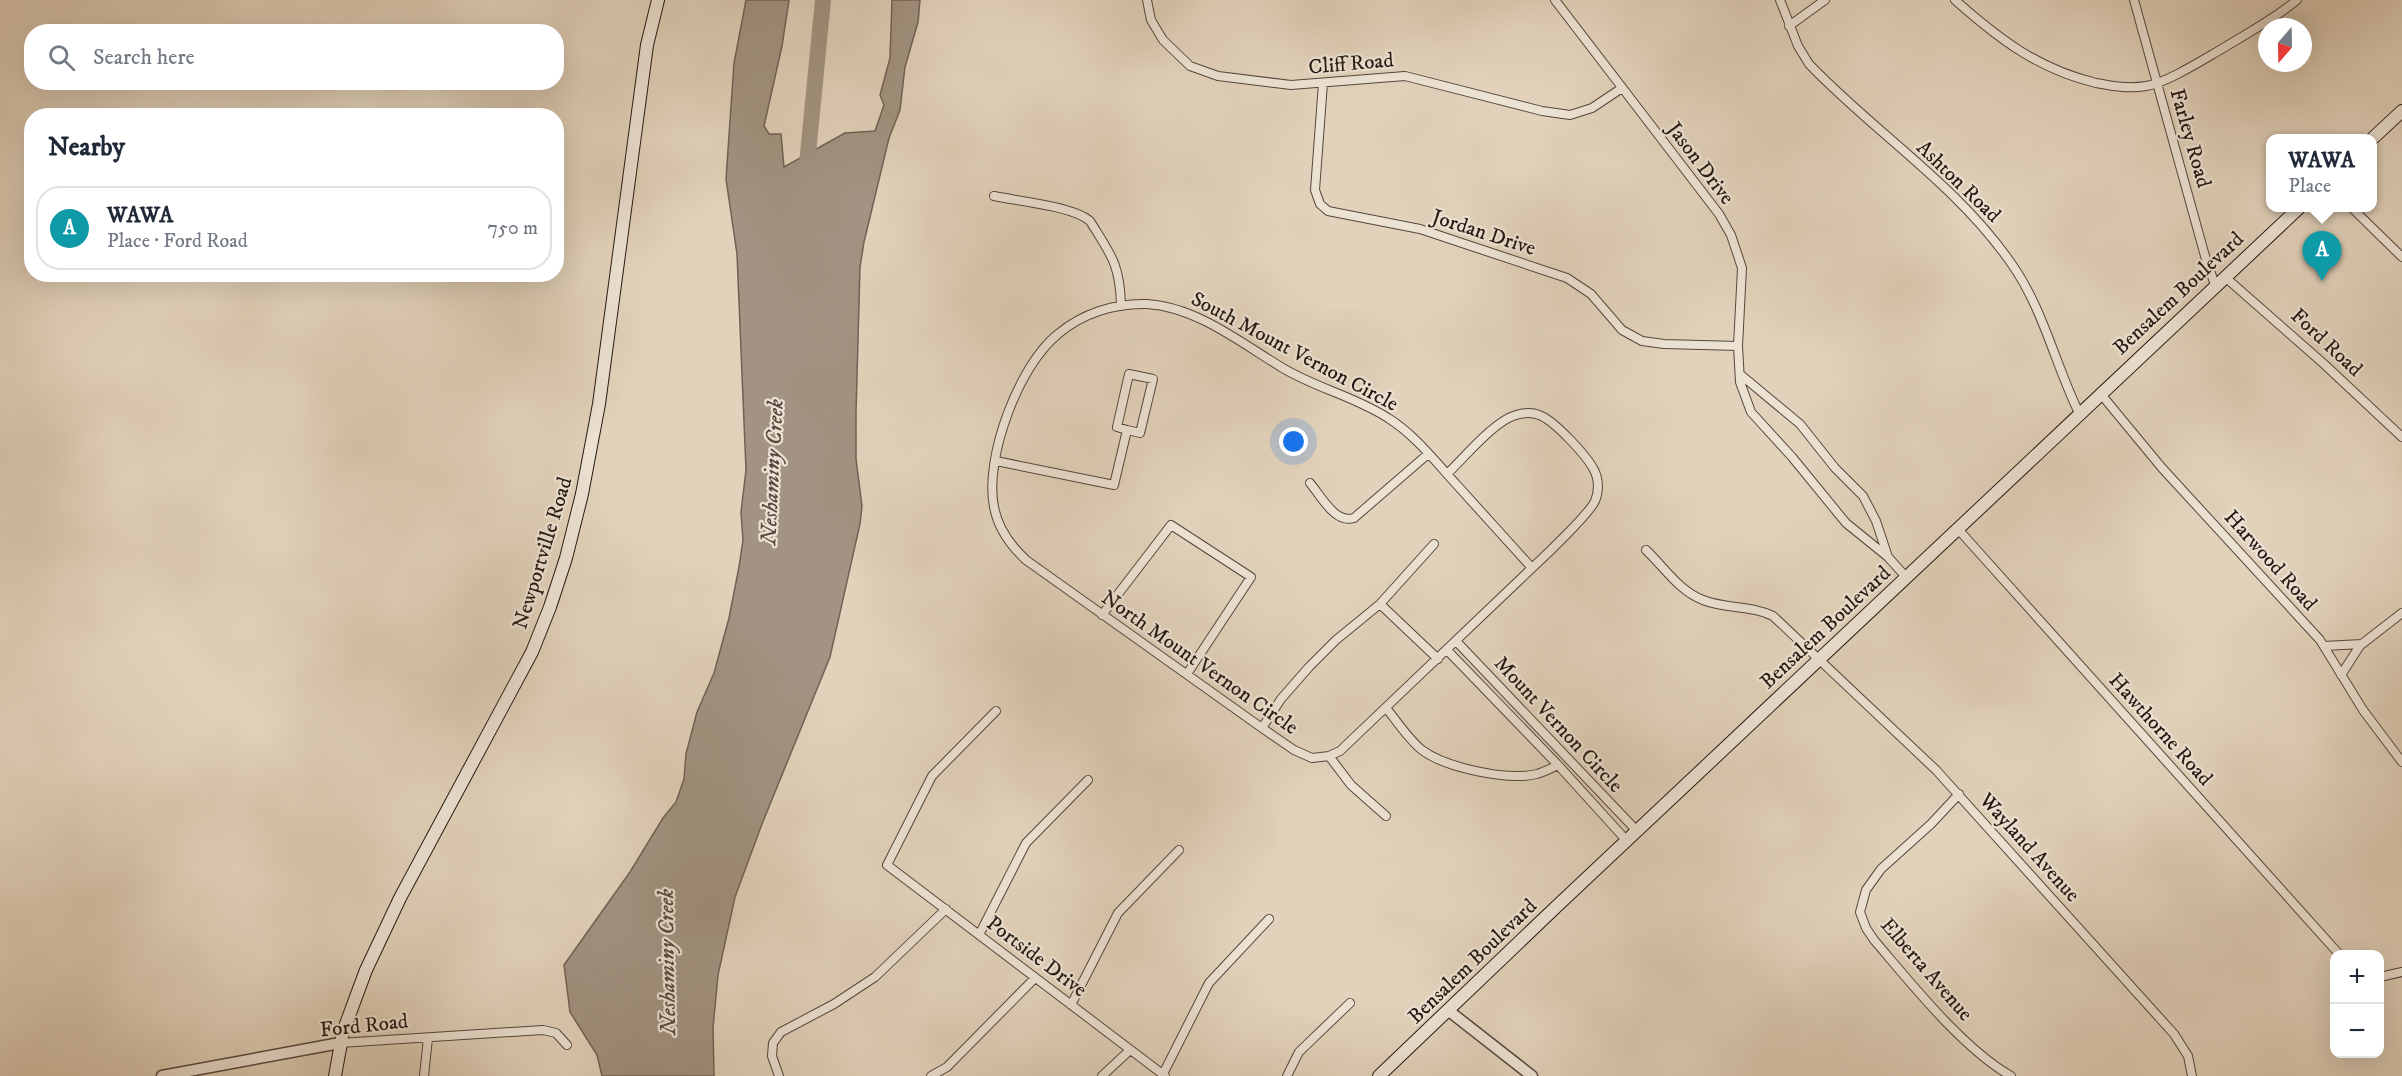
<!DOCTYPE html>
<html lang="en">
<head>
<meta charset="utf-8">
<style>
	:root { --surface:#fff; --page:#f2f2f3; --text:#1f2937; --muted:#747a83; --line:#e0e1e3; --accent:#8f2418 }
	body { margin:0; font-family:"IM FELL DW Pica",serif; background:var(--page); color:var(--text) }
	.controls { position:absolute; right:18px; bottom:18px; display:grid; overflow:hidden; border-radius:12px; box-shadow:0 6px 24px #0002 }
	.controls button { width:54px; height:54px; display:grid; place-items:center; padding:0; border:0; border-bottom:2px solid var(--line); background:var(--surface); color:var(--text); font:30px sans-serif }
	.compass { position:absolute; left:2258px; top:18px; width:54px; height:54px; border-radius:50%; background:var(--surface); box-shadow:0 6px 24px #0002; rotate:200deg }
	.you { position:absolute; left:1294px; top:442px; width:21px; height:21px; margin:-15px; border:4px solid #fff; border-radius:50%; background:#1a73e8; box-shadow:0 0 0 9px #1a73e833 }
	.badge { display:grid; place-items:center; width:39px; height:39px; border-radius:50%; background:var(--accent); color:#fff; font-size:20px; font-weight:700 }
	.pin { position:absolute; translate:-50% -50px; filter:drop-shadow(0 2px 3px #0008) }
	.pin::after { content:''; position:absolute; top:32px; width:21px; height:18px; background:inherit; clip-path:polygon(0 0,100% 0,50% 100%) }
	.popup { position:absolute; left:2266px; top:134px; width:111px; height:78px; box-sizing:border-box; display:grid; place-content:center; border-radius:12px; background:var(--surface); filter:drop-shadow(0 2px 4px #0005); font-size:20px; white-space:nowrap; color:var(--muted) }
	.popup b { font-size:22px; color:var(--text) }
	.popup::after { content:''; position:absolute; left:50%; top:100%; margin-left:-12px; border:12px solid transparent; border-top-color:var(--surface) }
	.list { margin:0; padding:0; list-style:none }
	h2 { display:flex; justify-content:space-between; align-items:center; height:78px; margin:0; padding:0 24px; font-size:26px }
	h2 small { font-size:20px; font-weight:400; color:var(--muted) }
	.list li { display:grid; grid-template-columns:39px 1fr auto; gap:18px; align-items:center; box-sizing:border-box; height:84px; margin:0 12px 12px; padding:0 12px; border:2px solid var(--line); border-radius:24px }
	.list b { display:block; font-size:22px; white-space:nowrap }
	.list p { margin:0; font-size:20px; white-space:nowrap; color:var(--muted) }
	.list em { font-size:20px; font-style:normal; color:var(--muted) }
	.icon { flex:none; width:33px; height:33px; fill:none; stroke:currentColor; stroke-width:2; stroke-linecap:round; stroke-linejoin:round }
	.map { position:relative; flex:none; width:2402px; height:1076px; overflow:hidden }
	.search { position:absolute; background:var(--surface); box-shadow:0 6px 24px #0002; left:24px; top:24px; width:540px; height:66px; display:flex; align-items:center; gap:15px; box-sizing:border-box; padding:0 21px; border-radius:24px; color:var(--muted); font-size:22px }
	.panel { position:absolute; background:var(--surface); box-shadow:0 6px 24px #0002; left:24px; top:108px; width:540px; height:174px; border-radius:24px }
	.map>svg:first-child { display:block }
	.water { fill:#a29382; stroke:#706255; stroke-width:1.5 }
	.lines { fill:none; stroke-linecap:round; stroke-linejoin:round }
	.river { stroke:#a29382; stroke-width:16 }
	.minor-casing { stroke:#54463c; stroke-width:10 }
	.tertiary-casing { stroke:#54463c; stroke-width:13 }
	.secondary-casing { stroke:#251812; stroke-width:14 }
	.minor { stroke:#ece2d3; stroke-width:8 }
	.tertiary { stroke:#ece2d3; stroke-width:10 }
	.secondary { stroke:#ece2d3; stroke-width:12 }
	.labels { text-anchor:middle; stroke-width:4.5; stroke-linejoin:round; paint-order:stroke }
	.street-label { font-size:21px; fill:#251812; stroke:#ece2d3 }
	.water-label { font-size:22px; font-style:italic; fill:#57493f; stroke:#ece2d3 }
</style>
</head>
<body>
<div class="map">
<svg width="2402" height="1076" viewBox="0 0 2402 1076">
	<rect width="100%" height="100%" fill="#e2d2bb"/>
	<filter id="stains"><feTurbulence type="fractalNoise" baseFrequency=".00333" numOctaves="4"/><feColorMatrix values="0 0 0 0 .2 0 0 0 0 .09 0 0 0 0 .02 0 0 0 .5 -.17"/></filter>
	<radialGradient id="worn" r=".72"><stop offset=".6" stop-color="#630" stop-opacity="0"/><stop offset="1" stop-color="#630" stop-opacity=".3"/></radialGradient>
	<!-- water -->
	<path class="water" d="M746 0H789L782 46 764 126 769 134H781L784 167 845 133 875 131 884 105 880 95 890 58 892 0H920L918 22 905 67 900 110 889 138 864 242 860 267 856 413V459L862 506 860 524 830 657 762 824 735 897 718 975 713 1028 714 1076H602L597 1055 570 1012 564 965 630 872 663 818 676 802 684 779 686 754 697 712 714 673 729 618 739 567 743 540 741 512 746 470 737 254 726 179 734 63Z"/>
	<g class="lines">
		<!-- river -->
		<path class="river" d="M806 174 823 0"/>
		<defs>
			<path id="minor" d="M1147 0 1151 20 1163 40 1190 66 1218 76 1291 85 1405 76 1542 111 1570 115 1592 108 1622 88
				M1555 0 1719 214 1731 235 1742 268 1738 346 1740 382 1751 412 1792 457 1846 523 1888 557 1906 577
				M1780 0 1798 46 1809 64C1874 132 1957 185 2011 263 2043 308 2055 364 2079 413
				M1955 0C1999 39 2038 69 2096 83 2112 86 2129 89 2146 86 2166 83 2201 61 2220 50 2246 34 2273 20 2297 0
				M2134 0 2205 256 2215 285
				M1789 26 1825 0
				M1323 83 1315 190 1320 204 1328 211 1420 229 1567 278 1591 294 1622 330 1642 341 1664 344 1738 346
				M994 196C1017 201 1073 206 1090 221 1111 255 1120 264 1121 306
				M2352 208 2402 257
				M2225 277 2324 364 2402 437
				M1741 375 1800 424 1835 468 1863 496 1876 521 1888 557
				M2100 393 2162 468 2320 640 2363 710 2402 762
				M996 461 1114 485 1127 430 1140 433 1153 379 1129 374 1117 427 1127 430
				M1447 474C1464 458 1494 421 1516 415 1523 413 1532 412 1539 415 1554 420 1587 456 1594 470 1599 479 1599 492 1595 501 1589 514 1545 556 1532 568L1340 751 1329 756 1312 758 1294 750 1262 728 1026 560C1010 545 998 529 994 507 984 458 1019 365 1058 334 1083 313 1115 303 1147 304 1196 307 1240 342 1281 367 1315 388 1354 396 1388 418 1414 434 1435 461 1456 484 1481 512 1507 540 1532 568
				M1310 483C1321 496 1335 524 1354 518L1428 454
				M1957 528 2339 954
				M1646 550C1664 567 1679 591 1703 600 1725 609 1751 605 1773 616L1936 770 2174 1034 2188 1056 2192 1076
				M1380 604 1438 659
				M1102 615 1171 525 1251 577 1187 674
				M1456 641 1637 831
				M2324 646 2362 644 2402 613
				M1447 650 1558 765 1627 841
				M2341 675 2361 644
				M1386 708C1397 721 1408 739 1422 750 1446 768 1508 781 1537 774 1544 772 1552 768 1558 765
				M996 711 932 776 887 865 1165 1076
				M1262 728 1281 699 1309 667 1336 640 1380 604 1434 544
				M1329 756 1351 785 1386 816
				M1959 794 1931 824 1881 869 1866 890 1860 912 1866 928 1874 940C1911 983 1962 1048 2011 1076
				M979 935 1026 843 1088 780
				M2380 977 2402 972
				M1071 1005 1118 913 1179 850
				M340 1043 543 1030 556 1033 567 1045
				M1163 1074 1209 983 1269 919
				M424 1076 428 1038
				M779 1076 772 1056 773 1043 781 1032 834 1004 875 977 946 909
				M931 1076 947 1067 1035 978
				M1102 1076 1130 1050
				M1287 1076 1299 1052 1350 1003"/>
			<path id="tertiary" d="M1449 1011 1532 1076
				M162 1076 340 1043"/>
			<path id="secondary" d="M2373 138 2402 111
				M335 1076 343 1032 366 970 400 898 532 652 550 607 566 558 582 494 599 404 647 45 658 0
				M1379 1076 1557 906 2299 208"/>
		</defs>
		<!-- minor casing -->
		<use href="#minor" class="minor-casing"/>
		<!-- tertiary casing -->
		<use href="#tertiary" class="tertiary-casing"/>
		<!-- secondary casing -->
		<use href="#secondary" class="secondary-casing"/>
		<!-- minor -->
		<use href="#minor" class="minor"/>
		<!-- tertiary -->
		<use href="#tertiary" class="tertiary"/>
		<!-- secondary -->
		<use href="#secondary" class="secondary"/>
	</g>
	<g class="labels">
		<!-- street labels -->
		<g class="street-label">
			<text transform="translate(1351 63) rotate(-5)" y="7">Cliff Road</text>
			<text transform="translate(2191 138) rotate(74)" y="7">Farley Road</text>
			<text transform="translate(1701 163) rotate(53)" y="7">Jason Drive</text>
			<text transform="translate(1959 181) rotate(44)" y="7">Ashton Road</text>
			<text transform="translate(1484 232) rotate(18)" y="7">Jordan Drive</text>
			<text transform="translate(2178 293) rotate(-43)" y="7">Bensalem Boulevard</text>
			<text transform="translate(2327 342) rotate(43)" y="7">Ford Road</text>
			<text transform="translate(1295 351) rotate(28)" y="7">South Mount Vernon Circle</text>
			<text transform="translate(542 553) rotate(-73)" y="7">Newportville Road</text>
			<text transform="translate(2271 560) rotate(48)" y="7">Harwood Road</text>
			<text transform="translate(1825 627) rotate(-43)" y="7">Bensalem Boulevard</text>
			<text transform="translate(1200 662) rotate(35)" y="7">North Mount Vernon Circle</text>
			<text transform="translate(1559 724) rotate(47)" y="7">Mount Vernon Circle</text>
			<text transform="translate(2161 729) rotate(48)" y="7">Hawthorne Road</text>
			<text transform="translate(2030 847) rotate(48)" y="7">Wayland Avenue</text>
			<text transform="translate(1037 956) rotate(37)" y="7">Portside Drive</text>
			<text transform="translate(1472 961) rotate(-44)" y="7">Bensalem Boulevard</text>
			<text transform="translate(1927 969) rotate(49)" y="7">Elberta Avenue</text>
			<text transform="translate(364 1025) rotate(-6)" y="7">Ford Road</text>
		</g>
		<!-- water labels -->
		<g class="water-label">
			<text transform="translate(771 472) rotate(-87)" y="8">Neshaminy Creek</text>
			<text transform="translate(666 962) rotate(-91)" y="8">Neshaminy Creek</text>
		</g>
	</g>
	<rect width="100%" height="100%" filter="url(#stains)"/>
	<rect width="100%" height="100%" fill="url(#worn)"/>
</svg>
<div class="controls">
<button>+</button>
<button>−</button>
</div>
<svg class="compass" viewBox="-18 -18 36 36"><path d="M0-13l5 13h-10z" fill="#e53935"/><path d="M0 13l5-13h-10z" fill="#747a83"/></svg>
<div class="you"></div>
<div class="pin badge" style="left:2322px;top:281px;background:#0f9aa8">A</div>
<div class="popup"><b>WAWA</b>Place</div>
<div class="search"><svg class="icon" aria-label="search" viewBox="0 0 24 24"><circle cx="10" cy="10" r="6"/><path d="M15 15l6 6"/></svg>Search here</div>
<section class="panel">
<h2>Nearby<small></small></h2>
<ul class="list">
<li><span class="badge" style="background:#0f9aa8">A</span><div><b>WAWA</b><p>Place · Ford Road</p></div><em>750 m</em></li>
</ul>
</section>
</div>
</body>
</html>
